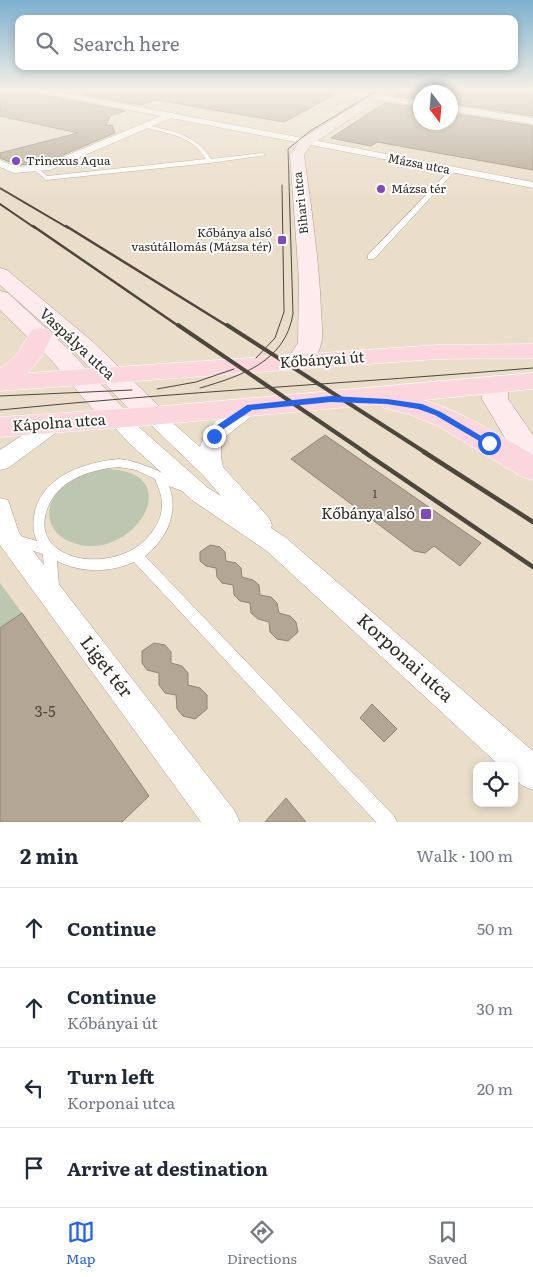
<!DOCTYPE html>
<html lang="en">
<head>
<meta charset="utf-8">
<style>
	:root { --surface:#fff; --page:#f6f6f7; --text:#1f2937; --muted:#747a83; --line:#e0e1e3; --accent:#2563eb }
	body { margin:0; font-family:Literata,serif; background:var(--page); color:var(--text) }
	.controls { position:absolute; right:15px; bottom:15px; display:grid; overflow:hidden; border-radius:10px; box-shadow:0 2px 8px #0003 }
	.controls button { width:45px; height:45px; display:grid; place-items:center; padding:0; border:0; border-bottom:1px solid var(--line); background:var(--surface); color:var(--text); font:25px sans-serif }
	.compass { position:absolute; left:413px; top:85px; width:45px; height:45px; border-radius:50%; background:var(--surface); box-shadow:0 2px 8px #0003; rotate:164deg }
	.stop { position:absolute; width:15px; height:15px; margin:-11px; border:4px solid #2563eb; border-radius:50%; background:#fff }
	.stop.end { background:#2563eb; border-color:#fff; box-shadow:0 1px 5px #0008 }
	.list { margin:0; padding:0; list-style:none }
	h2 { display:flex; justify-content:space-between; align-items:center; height:65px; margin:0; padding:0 20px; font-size:21px }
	h2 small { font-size:16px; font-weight:400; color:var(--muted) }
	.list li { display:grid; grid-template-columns:32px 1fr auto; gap:15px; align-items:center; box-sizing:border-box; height:80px; padding:0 20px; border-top:1px solid var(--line) }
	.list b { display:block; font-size:19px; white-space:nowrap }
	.list p { margin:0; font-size:16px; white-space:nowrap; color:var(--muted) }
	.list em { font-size:16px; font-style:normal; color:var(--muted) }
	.icon { flex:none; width:28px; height:28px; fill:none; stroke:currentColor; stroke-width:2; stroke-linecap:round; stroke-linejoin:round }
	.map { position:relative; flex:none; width:533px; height:822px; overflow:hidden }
	.search { position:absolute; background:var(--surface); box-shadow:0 2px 8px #0003; left:15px; right:15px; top:15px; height:55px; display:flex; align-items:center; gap:12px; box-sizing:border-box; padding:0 18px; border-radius:10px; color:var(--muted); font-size:19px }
	.sheet { height:385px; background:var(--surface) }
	nav { display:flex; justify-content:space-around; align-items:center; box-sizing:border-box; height:70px; border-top:1px solid var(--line); background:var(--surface); font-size:14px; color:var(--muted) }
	nav a { display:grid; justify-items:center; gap:2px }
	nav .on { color:var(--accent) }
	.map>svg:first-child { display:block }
	.green { fill:#bdc6b0 }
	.building { fill:#b3a694; stroke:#908373 }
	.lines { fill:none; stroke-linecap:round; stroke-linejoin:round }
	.lane-casing { stroke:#ab9d8c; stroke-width:1 }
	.street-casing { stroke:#ab9d8c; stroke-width:1 }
	.secondary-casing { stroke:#ab9d8c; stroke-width:1 }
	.primary-casing { stroke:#fff; stroke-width:1 }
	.lane { fill:#fff; fill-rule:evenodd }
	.street { fill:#fff; fill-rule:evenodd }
	.secondary { fill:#fdebee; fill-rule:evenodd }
	.primary { fill:#fbd7dd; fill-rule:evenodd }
	.tram { stroke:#4c463d; stroke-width:1 }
	.rail-far3 { stroke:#4c463d; stroke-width:2 }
	.rail-far2 { stroke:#4c463d; stroke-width:2.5 }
	.rail-far1 { stroke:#4c463d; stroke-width:4 }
	.rail { stroke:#4c463d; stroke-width:4.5 }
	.route { fill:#2563eb }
	.poi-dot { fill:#8248be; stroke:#fff; stroke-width:2 }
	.labels { text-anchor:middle; stroke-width:4; stroke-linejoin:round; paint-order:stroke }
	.far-poi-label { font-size:12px; fill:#2f2a23; stroke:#fff; text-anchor:start }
	.far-street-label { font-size:12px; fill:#2f2a23; stroke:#fff }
	.number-label { font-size:12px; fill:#50493f }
	.street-label { font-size:15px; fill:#2f2a23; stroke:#fff }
	.poi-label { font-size:15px; fill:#2f2a23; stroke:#fff; text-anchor:end }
	.near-number-label { font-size:15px; fill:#50493f }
	.near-street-label { font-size:18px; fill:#2f2a23; stroke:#fff }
</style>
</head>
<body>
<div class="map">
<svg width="533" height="822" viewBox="0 0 533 822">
	<rect width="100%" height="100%" fill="#eaddca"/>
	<!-- green -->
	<path class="green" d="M100 469C193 467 135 561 77 544 41 534 41 499 71 480 80 474 90 472 100 469Z
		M0 583 22 613 0 628Z"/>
	<!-- building -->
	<path class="building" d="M0 89H27L33 93 125 111 110 116 106 126 112 125 115 133 44 163 17 165 0 158V153L78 133 0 116Z
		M97 89H315L320 93 334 95 284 122 156 100 141 105 84 95Z
		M405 89H533V116L450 103V92H420V99L395 96Z
		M385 103 420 108V122H450V113L533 126V170L377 142 371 146 331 138Z
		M325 435 420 501 481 543 460 566 434 546 425 553 414 551 291 459Z
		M210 545 220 547 225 552 226 561 236 563 241 568 242 577 253 580 259 585 260 595 271 597 277 603 279 613 290 616 296 622 298 632 288 641 277 639 270 632 269 622 258 619 251 613 250 603 240 601 234 595 233 585 222 583 217 577 216 568 206 566 200 561V552Z
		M22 613 149 796 122 822H0V628Z
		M154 643 165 645 171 652V663L182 666 188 673V685L200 688 207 695V709L195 719 183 716 177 709 176 695 165 693 159 685V673L147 670 142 663V651Z
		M372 704 397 729 384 742 360 718Z
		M286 798 306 822H265Z"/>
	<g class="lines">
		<defs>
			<path id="lane" d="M64 89H69L54 94 52 93Z
				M89 89H95L70 97 67 96Z
				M144 125C170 130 196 134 211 159L263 153 266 155 210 163 46 180 33 169 38 168 47 176 206 159C193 136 167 133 142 127Z
				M451 169 456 170 374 259H368V255Z
				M119 459C145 462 165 475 189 485L191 488 189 491 185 492 169 486C179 512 167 539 145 556L394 816 397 822H376L134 562C110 573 81 573 57 561L59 587 57 591 52 593 47 591 45 587 43 554 12 544 10 540 12 536 16 535 37 541C32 530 33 522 35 511 44 475 86 462 119 459ZM119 467 136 470 155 479C158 487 162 495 162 504 162 514 159 522 154 529 122 581 15 563 52 499 66 477 94 469 119 467Z"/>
			<path id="street" d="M29 89H45L533 182V188L171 118 50 170 14 173 0 167V160L16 167 44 165 161 116 33 91Z
				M317 89H336L420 101V106L321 91Z
				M450 105 533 118V124L450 111Z
				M250 400 257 402 260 407 257 412 225 437 221 447V457L223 467 269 518 272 525 271 528 285 537 533 751V790L521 785 514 778V766H500L267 551 192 500 130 444 107 419 110 414 117 412 124 414 208 488 221 496 204 476 142 416 145 411 152 409 159 411 200 447C207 425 228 406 250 400Z
				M54 417 61 419 64 424 61 429 8 468 0 470V450L47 419Z
				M0 498 8 500 19 533 234 810 240 822H201L0 545Z"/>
			<path id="secondary" d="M382 89H395L311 145 304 155C311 207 319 258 321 310 321 321 324 334 321 344 317 361 306 372 289 367L285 362 298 343 299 280 290 155 301 139Z
				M0 268 7 270 92 341 162 409 166 416 162 423 152 425 142 423 74 351 0 285Z
				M0 291 8 293 69 350 127 412 131 419 127 426 117 428 107 426 51 360 0 310Z
				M496 377 505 379 509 385 508 399 533 435V466L522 463 508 443 482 399 483 385 487 379Z"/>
			<path id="primary" d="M40 328 48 330 52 335 42 356 28 373 437 345 533 344V358L437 359 0 391V368C20 357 20 347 32 330Z
				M533 373V389L424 400C463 412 497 434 533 455V480L522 477 438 426 408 414 384 408 381 404 152 425 0 437V417L152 407Z"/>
		</defs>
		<!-- lane casing -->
		<use href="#lane" class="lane-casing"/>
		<!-- street casing -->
		<use href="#street" class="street-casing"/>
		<!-- secondary casing -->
		<use href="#secondary" class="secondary-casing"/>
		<!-- primary casing -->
		<use href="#primary" class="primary-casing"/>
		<!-- lane -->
		<use href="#lane" class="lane"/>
		<!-- street -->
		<use href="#street" class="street"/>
		<!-- secondary -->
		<use href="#secondary" class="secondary"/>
		<!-- primary -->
		<use href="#primary" class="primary"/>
		<!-- tram -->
		<path class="tram" d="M256 358 275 338 284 312 282 185
			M200 388C241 376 285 362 293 314L288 149 310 131 380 89
			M157 389 196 382 234 369
			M0 396 132 390
			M0 410C177 392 355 383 533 368"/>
		<!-- rail-far3 -->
		<path class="rail-far3" d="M0 188 68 228
			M0 204 35 228"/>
		<!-- rail-far2 -->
		<path class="rail-far2" d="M33 226 180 327
			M66 226 229 327"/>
		<!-- rail-far1 -->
		<path class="rail-far1" d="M178 325 366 453
			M227 325 426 453"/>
		<!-- rail -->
		<path class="rail" d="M364 452 533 567
			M424 452 533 522"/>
	</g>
	<!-- sky -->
	<linearGradient id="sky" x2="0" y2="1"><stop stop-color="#7db0cf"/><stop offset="0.44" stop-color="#f6f0e7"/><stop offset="1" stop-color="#f6f0e7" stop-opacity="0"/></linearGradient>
	<rect width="533" height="204" fill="url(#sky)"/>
	<!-- route -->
	<path class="route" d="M331 396 387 399 422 404 441 412 493 443 492 445H486L435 415 418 409 387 404 331 402 252 410 222 430 217 438 214 439 210 436 216 426 247 405Z"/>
	<!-- markers -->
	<g class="poi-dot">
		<circle cx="16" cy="161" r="5"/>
		<circle cx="381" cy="189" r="5"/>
		<rect x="277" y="235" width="10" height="10" rx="2.5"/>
		<rect x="420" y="508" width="12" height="12" rx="2.5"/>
	</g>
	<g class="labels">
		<!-- far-poi labels -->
		<g class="far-poi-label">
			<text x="26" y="165">Trinexus Aqua</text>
			<text x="391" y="193">Mázsa tér</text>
			<text x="272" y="237" text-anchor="end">Kőbánya alsó<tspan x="272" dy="14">vasútállomás (Mázsa tér)</tspan></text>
		</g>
		<!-- far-street labels -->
		<g class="far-street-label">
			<text transform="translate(419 164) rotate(11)" y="4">Mázsa utca</text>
			<text transform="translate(301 203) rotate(-96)" y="4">Bihari utca</text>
		</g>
		<!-- number labels -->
		<g class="number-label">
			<text x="375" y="498">1</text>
		</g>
		<!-- street labels -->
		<g class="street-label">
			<text transform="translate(77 344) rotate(43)" y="5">Vaspálya utca</text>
			<text transform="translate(322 360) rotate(-4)" y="5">Kőbányai út</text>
			<text transform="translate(59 423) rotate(-4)" y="5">Kápolna utca</text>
		</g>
		<!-- poi labels -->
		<g class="poi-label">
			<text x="415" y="519">Kőbánya alsó</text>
		</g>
		<!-- near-number labels -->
		<g class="near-number-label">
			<text x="45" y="717">3-5</text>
		</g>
		<!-- near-street labels -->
		<g class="near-street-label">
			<text transform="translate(405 658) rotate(42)" y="6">Korponai utca</text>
			<text transform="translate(106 667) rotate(52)" y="6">Liget tér</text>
		</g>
	</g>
</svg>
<div class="controls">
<button><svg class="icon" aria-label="locate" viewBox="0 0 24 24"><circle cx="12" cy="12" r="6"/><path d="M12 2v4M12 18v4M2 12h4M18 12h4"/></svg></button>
</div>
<svg class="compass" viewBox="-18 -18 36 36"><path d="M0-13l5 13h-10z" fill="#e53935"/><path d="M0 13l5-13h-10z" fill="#747a83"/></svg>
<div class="stop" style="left:489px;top:443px"></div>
<div class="stop end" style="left:214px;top:436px"></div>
<div class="search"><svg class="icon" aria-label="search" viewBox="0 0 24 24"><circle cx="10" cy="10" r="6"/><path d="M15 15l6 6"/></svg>Search here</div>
</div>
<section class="sheet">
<h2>2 min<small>Walk · 100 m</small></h2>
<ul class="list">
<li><svg class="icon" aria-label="ahead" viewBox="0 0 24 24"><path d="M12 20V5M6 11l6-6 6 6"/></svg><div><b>Continue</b></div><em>50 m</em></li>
<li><svg class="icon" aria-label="ahead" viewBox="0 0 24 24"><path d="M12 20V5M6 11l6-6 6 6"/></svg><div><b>Continue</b><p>Kőbányai út</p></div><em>30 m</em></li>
<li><svg class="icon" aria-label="left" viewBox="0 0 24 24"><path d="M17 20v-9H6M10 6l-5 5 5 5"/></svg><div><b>Turn left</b><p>Korponai utca</p></div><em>20 m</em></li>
<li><svg class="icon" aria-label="arrive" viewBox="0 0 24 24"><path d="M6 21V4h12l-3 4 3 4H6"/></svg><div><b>Arrive at destination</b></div></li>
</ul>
</section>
<nav>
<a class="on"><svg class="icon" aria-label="map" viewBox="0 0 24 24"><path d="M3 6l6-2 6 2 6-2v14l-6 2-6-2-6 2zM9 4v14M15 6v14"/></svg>Map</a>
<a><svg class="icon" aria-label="directions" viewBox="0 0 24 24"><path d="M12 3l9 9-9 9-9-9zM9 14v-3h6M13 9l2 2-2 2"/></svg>Directions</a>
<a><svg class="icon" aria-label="saved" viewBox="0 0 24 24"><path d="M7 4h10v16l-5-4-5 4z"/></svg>Saved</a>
</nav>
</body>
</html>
